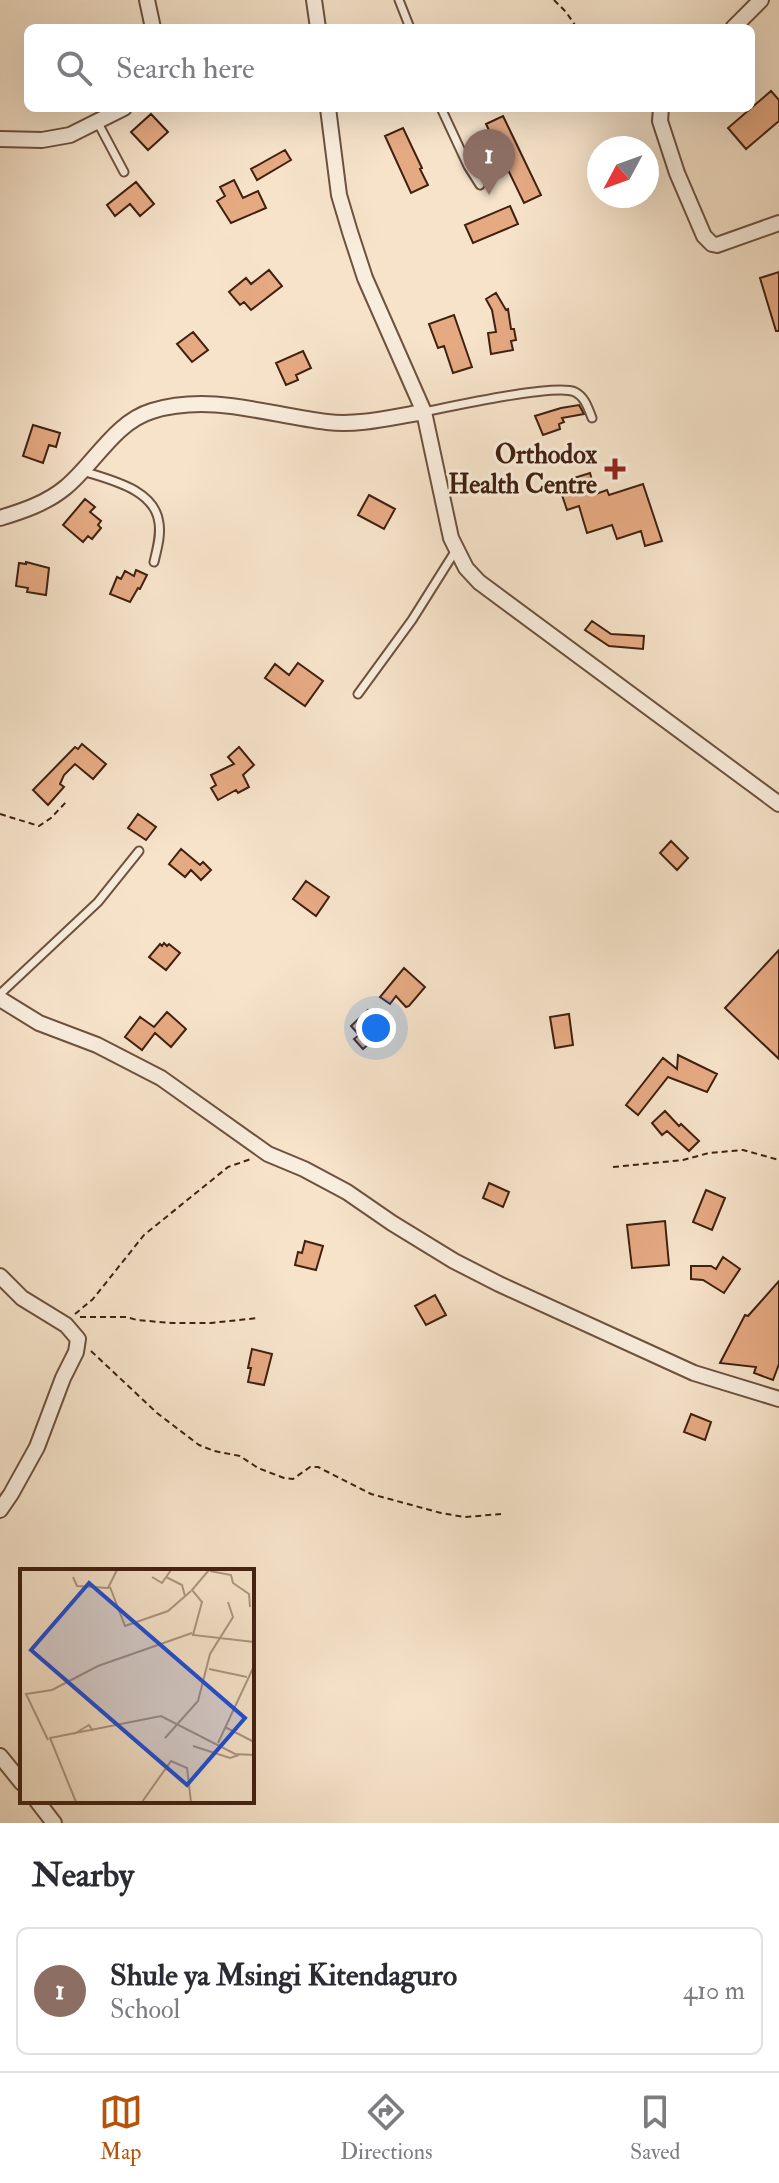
<!DOCTYPE html>
<html lang="en">
<head>
<meta charset="utf-8">
<style>
	:root { --surface:#fff; --page:#f7f7f7; --text:#2b2b33; --muted:#7c7c81; --line:#e1e1e2; --accent:#b45309 }
	body { margin:0; font-family:"IM FELL Double Pica",serif; background:var(--page); color:var(--text) }
	.compass { position:absolute; left:587px; top:136px; width:72px; height:72px; border-radius:50%; background:var(--surface); box-shadow:0 8px 32px #0002; rotate:229deg }
	.you { position:absolute; left:376px; top:1028px; width:28px; height:28px; margin:-20px; border:6px solid #fff; border-radius:50%; background:#1a73e8; box-shadow:0 0 0 12px #1a73e833 }
	.badge { display:grid; place-items:center; width:52px; height:52px; border-radius:50%; background:var(--accent); color:#fff; font-size:26px; font-weight:700 }
	.pin { position:absolute; translate:-50% -66px; filter:drop-shadow(0 2px 4px #0008) }
	.pin::after { content:''; position:absolute; top:42px; width:28px; height:24px; background:inherit; clip-path:polygon(0 0,100% 0,50% 100%) }
	.list { margin:0; padding:0; list-style:none }
	h2 { display:flex; justify-content:space-between; align-items:center; height:104px; margin:0; padding:0 32px; font-size:34px }
	h2 small { font-size:26px; font-weight:400; color:var(--muted) }
	.list li { display:grid; grid-template-columns:52px 1fr auto; gap:24px; align-items:center; box-sizing:border-box; height:128px; margin:0 16px 16px; padding:0 16px; border:2px solid var(--line); border-radius:12px }
	.list b { display:block; font-size:30px; white-space:nowrap }
	.list p { margin:0; font-size:26px; white-space:nowrap; color:var(--muted) }
	.list em { font-size:26px; font-style:normal; color:var(--muted) }
	.icon { flex:none; width:44px; height:44px; fill:none; stroke:currentColor; stroke-width:2; stroke-linecap:round; stroke-linejoin:round }
	.map { position:relative; flex:none; width:779px; height:1823px; overflow:hidden }
	.search { position:absolute; background:var(--surface); box-shadow:0 8px 32px #0002; left:24px; right:24px; top:24px; height:88px; display:flex; align-items:center; gap:20px; box-sizing:border-box; padding:0 28px; border-radius:12px; color:var(--muted); font-size:30px }
	.sheet { height:248px; background:var(--surface) }
	nav { display:flex; justify-content:space-around; align-items:center; box-sizing:border-box; height:112px; border-top:2px solid var(--line); background:var(--surface); font-size:22px; color:var(--muted) }
	nav a { display:grid; justify-items:center; gap:4px }
	nav .on { color:var(--accent) }
	.map>svg:first-child { display:block }
	.building { fill:#e6aa83; stroke:#402010; stroke-width:2 }
	.lines { fill:none; stroke-linecap:round; stroke-linejoin:round }
	.service-casing { stroke:#6e513e; stroke-width:11 }
	.minor-casing { stroke:#6e513e; stroke-width:18 }
	.path { stroke:#402010; stroke-width:2; stroke-dasharray:6 4; stroke-linecap:butt }
	.service { stroke:#f9eddd; stroke-width:7 }
	.minor { stroke:#f9eddd; stroke-width:14 }
	.poi-dot { fill:#8f2418; stroke:#f9eddd; stroke-width:3 }
	.labels { text-anchor:middle; stroke-width:6; stroke-linejoin:round; paint-order:stroke }
	.poi-label { font-size:26px; font-weight:bold; fill:#402010; stroke:#f9eddd; text-anchor:end }
	.inset-road { fill:none; stroke:#ad9580; stroke-width:2 }
	.view { fill:#1d4ed8; fill-opacity:0.15; stroke:#1d4ed8; stroke-width:4 }
	.inset-edge { fill:none; stroke:#402010; stroke-width:4 }
</style>
</head>
<body>
<div class="map">
<svg width="779" height="1823" viewBox="0 0 779 1823">
	<rect width="100%" height="100%" fill="#f6e3ca"/>
	<filter id="stains"><feTurbulence type="fractalNoise" baseFrequency=".0025" numOctaves="4"/><feColorMatrix values="0 0 0 0 .2 0 0 0 0 .09 0 0 0 0 .02 0 0 0 .5 -.17"/></filter>
	<radialGradient id="worn" r=".72"><stop offset=".6" stop-color="#630" stop-opacity="0"/><stop offset="1" stop-color="#630" stop-opacity=".3"/></radialGradient>
	<!-- building -->
	<path class="building" d="M771 91 779 100V121L746 149 728 128Z
		M151 114 168 132 148 150 131 132Z
		M503 116 541 195 524 203 486 124Z
		M403 128 422 168 420 169 428 185 411 193 385 136Z
		M285 150 291 160 257 180 251 169Z
		M234 180 243 198 258 191 266 208 231 223 217 201 225 196 220 187Z
		M136 182 154 204 140 216 130 204 115 216 107 205Z
		M510 206 518 224 473 243 465 225Z
		M269 270 282 286 251 310 244 302 240 305 229 292 246 278 251 284Z
		M779 272V331H776L760 278Z
		M496 293 506 310 508 309 511 329H514L516 340 511 341 513 350 491 354 488 333 496 332 492 310 486 299Z
		M454 315 472 367 453 373 444 346 438 348 429 324Z
		M193 332 208 350 192 362 177 344Z
		M303 351 311 368 296 375 298 380 286 385 276 363Z
		M579 405 584 414 562 418 564 422 559 424 560 429 543 435 535 416 561 408Z
		M33 425 60 433 56 447 49 445 43 463 23 456Z
		M590 473 596 494 607 490 609 495 643 484 662 541 645 546 641 531 617 539 612 525 587 533 579 506 567 510 558 483Z
		M369 495 395 509 384 529 358 515Z
		M85 499 95 507 90 512 101 521 98 525 101 528 92 539 88 536 83 542 63 525Z
		M26 562 49 568 46 595 27 592 28 588 16 586 19 563 26 564Z
		M136 570 147 575 140 589 138 588 130 602 110 594 117 577 121 579 125 571 134 576Z
		M592 621 611 634 644 636 643 649 609 646 585 630Z
		M298 663 323 681 305 706 265 678 275 664 289 675Z
		M82 744 106 764 93 779 75 764 64 775 60 784 64 787 48 805 33 790 75 747 78 749Z
		M239 747 254 765 243 775 249 787 238 793 236 790 218 800 211 788 216 785 211 775 234 764 228 757Z
		M138 814 156 827 146 840 128 828Z
		M671 841 688 858 677 870 660 853Z
		M181 849 200 865 203 862 211 870 201 880 191 870 185 877 169 864Z
		M306 881 329 897 316 916 293 899Z
		M164 943 167 946 169 944 180 953 166 970 149 957 160 944 162 946Z
		M779 950V1059L725 1008Z
		M404 968 425 987 409 1006 406 1007 396 996 390 1004 380 997Z
		M368 1010 386 1029 363 1049 354 1039 359 1035 351 1026Z
		M167 1012 186 1029 171 1047 155 1033 142 1050 125 1037 140 1017 154 1027Z
		M569 1014 573 1045 555 1048 550 1017Z
		M678 1055 717 1074 707 1092 668 1077 638 1115 626 1105 663 1058 677 1069Z
		M665 1111 679 1126 681 1124 699 1141 689 1151 667 1131 662 1135 652 1123Z
		M489 1183 509 1192 503 1207 483 1198Z
		M706 1190 725 1198 712 1230 693 1222Z
		M665 1221 669 1265 632 1268 627 1225Z
		M305 1241 323 1246 316 1270 295 1265 298 1252 302 1253Z
		M723 1257 740 1269 724 1293 703 1280 691 1279V1266H711L716 1269Z
		M779 1281V1364L773 1380 754 1373 756 1367 720 1363 745 1315 748 1316Z
		M435 1295 446 1315 426 1325 415 1306Z
		M252 1349 272 1354 264 1385 248 1382 251 1368H248Z
		M691 1414 711 1422 705 1440 684 1432Z"/>
	<g class="lines">
		<defs>
			<path id="service" d="M399 0 410 28
				M441 108 468 166 480 185
				M98 123 124 172
				M424 412C449 407 556 383 575 392 585 397 588 408 592 418
				M83 471C110 480 155 489 159 523 161 536 157 549 154 562
				M358 694 412 620 456 550
				M0 994 98 902 139 851"/>
			<path id="minor" d="M147 0 153 28
				M314 0 318 28
				M733 28 761 0
				M328 108 339 195 350 232 365 278 424 412 451 538 466 568 479 582 779 804
				M661 108 660 121 677 173 704 236 712 244 717 245 779 223
				M0 139 42 140 70 135 124 108
				M0 518C23 511 47 503 66 487 94 464 115 422 152 411 211 393 268 415 327 422 359 426 392 417 424 412
				M0 999 39 1023 97 1045 161 1078 268 1154 304 1169 347 1192 392 1223 454 1261 499 1284 694 1373 779 1399
				M0 1276 22 1298 66 1325 78 1339 76 1352 63 1378 37 1447 11 1494 0 1510
				M0 1756 22 1783
				M37 1801 54 1823"/>
		</defs>
		<!-- service casing -->
		<use href="#service" class="service-casing"/>
		<!-- minor casing -->
		<use href="#minor" class="minor-casing"/>
		<!-- path -->
		<path class="path" d="M554 0 566 12 577 28
			M0 814 39 826 51 818 67 801
			M613 1167 683 1160 709 1153 743 1150 779 1160
			M75 1314 93 1299 144 1235 228 1167 251 1159
			M80 1317H126L137 1320 171 1323H211L258 1318
			M91 1351 157 1413 199 1445 214 1451 240 1456 258 1468 284 1478 293 1479 310 1467H318L371 1494 441 1513 465 1517 501 1514"/>
		<!-- service -->
		<use href="#service" class="service"/>
		<!-- minor -->
		<use href="#minor" class="minor"/>
	</g>
	<!-- markers -->
	<path class="poi-dot" d="M611 457h8v8h8v8h-8v8h-8v-8h-8v-8h8z"/>
	<g class="labels">
		<!-- poi labels -->
		<g class="poi-label">
			<text x="597" y="463">Orthodox<tspan x="597" dy="30">Health Centre</tspan></text>
		</g>
	</g>
	<!-- overview -->
	<g transform="translate(20 1569)">
		<rect width="234" height="234" fill="#f6e3ca"/>
		<path class="inset-road" d="M189 1 172 21 182 33 173 66 234 73M190 2 211 6 213 14 229 25 230 38M53 8 57 17 88 19 97 1M132 8 142 14 151 1M146 8 162 16 165 27M90 18 105 57 148 42 171 22M189 100 227 108M205 158 234 173M54 165 69 156 73 162M145 169 178 132 190 85 213 48 208 33M28 171 6 125 32 121 78 97 172 64M198 174 234 97M173 177 210 189 219 186M56 233 30 169 141 147 215 185 234 186M122 233 151 192 167 199 171 233"/>
		<path class="view" d="M69 14 225 149 167 216 11 81Z"/>
		<rect width="234" height="234" class="inset-edge"/>
	</g>
	<rect width="100%" height="100%" filter="url(#stains)"/>
	<rect width="100%" height="100%" fill="url(#worn)"/>
</svg>
<svg class="compass" viewBox="-18 -18 36 36"><path d="M0-13l5 13h-10z" fill="#e53935"/><path d="M0 13l5-13h-10z" fill="#7c7c81"/></svg>
<div class="you"></div>
<div class="pin badge" style="left:489px;top:195px;background:#8d6e63">1</div>
<div class="search"><svg class="icon" aria-label="search" viewBox="0 0 24 24"><circle cx="10" cy="10" r="6"/><path d="M15 15l6 6"/></svg>Search here</div>
</div>
<section class="sheet">
<h2>Nearby<small></small></h2>
<ul class="list">
<li><span class="badge" style="background:#8d6e63">1</span><div><b>Shule ya Msingi Kitendaguro</b><p>School</p></div><em>410 m</em></li>
</ul>
</section>
<nav>
<a class="on"><svg class="icon" aria-label="map" viewBox="0 0 24 24"><path d="M3 6l6-2 6 2 6-2v14l-6 2-6-2-6 2zM9 4v14M15 6v14"/></svg>Map</a>
<a><svg class="icon" aria-label="directions" viewBox="0 0 24 24"><path d="M12 3l9 9-9 9-9-9zM9 14v-3h6M13 9l2 2-2 2"/></svg>Directions</a>
<a><svg class="icon" aria-label="saved" viewBox="0 0 24 24"><path d="M7 4h10v16l-5-4-5 4z"/></svg>Saved</a>
</nav>
</body>
</html>
